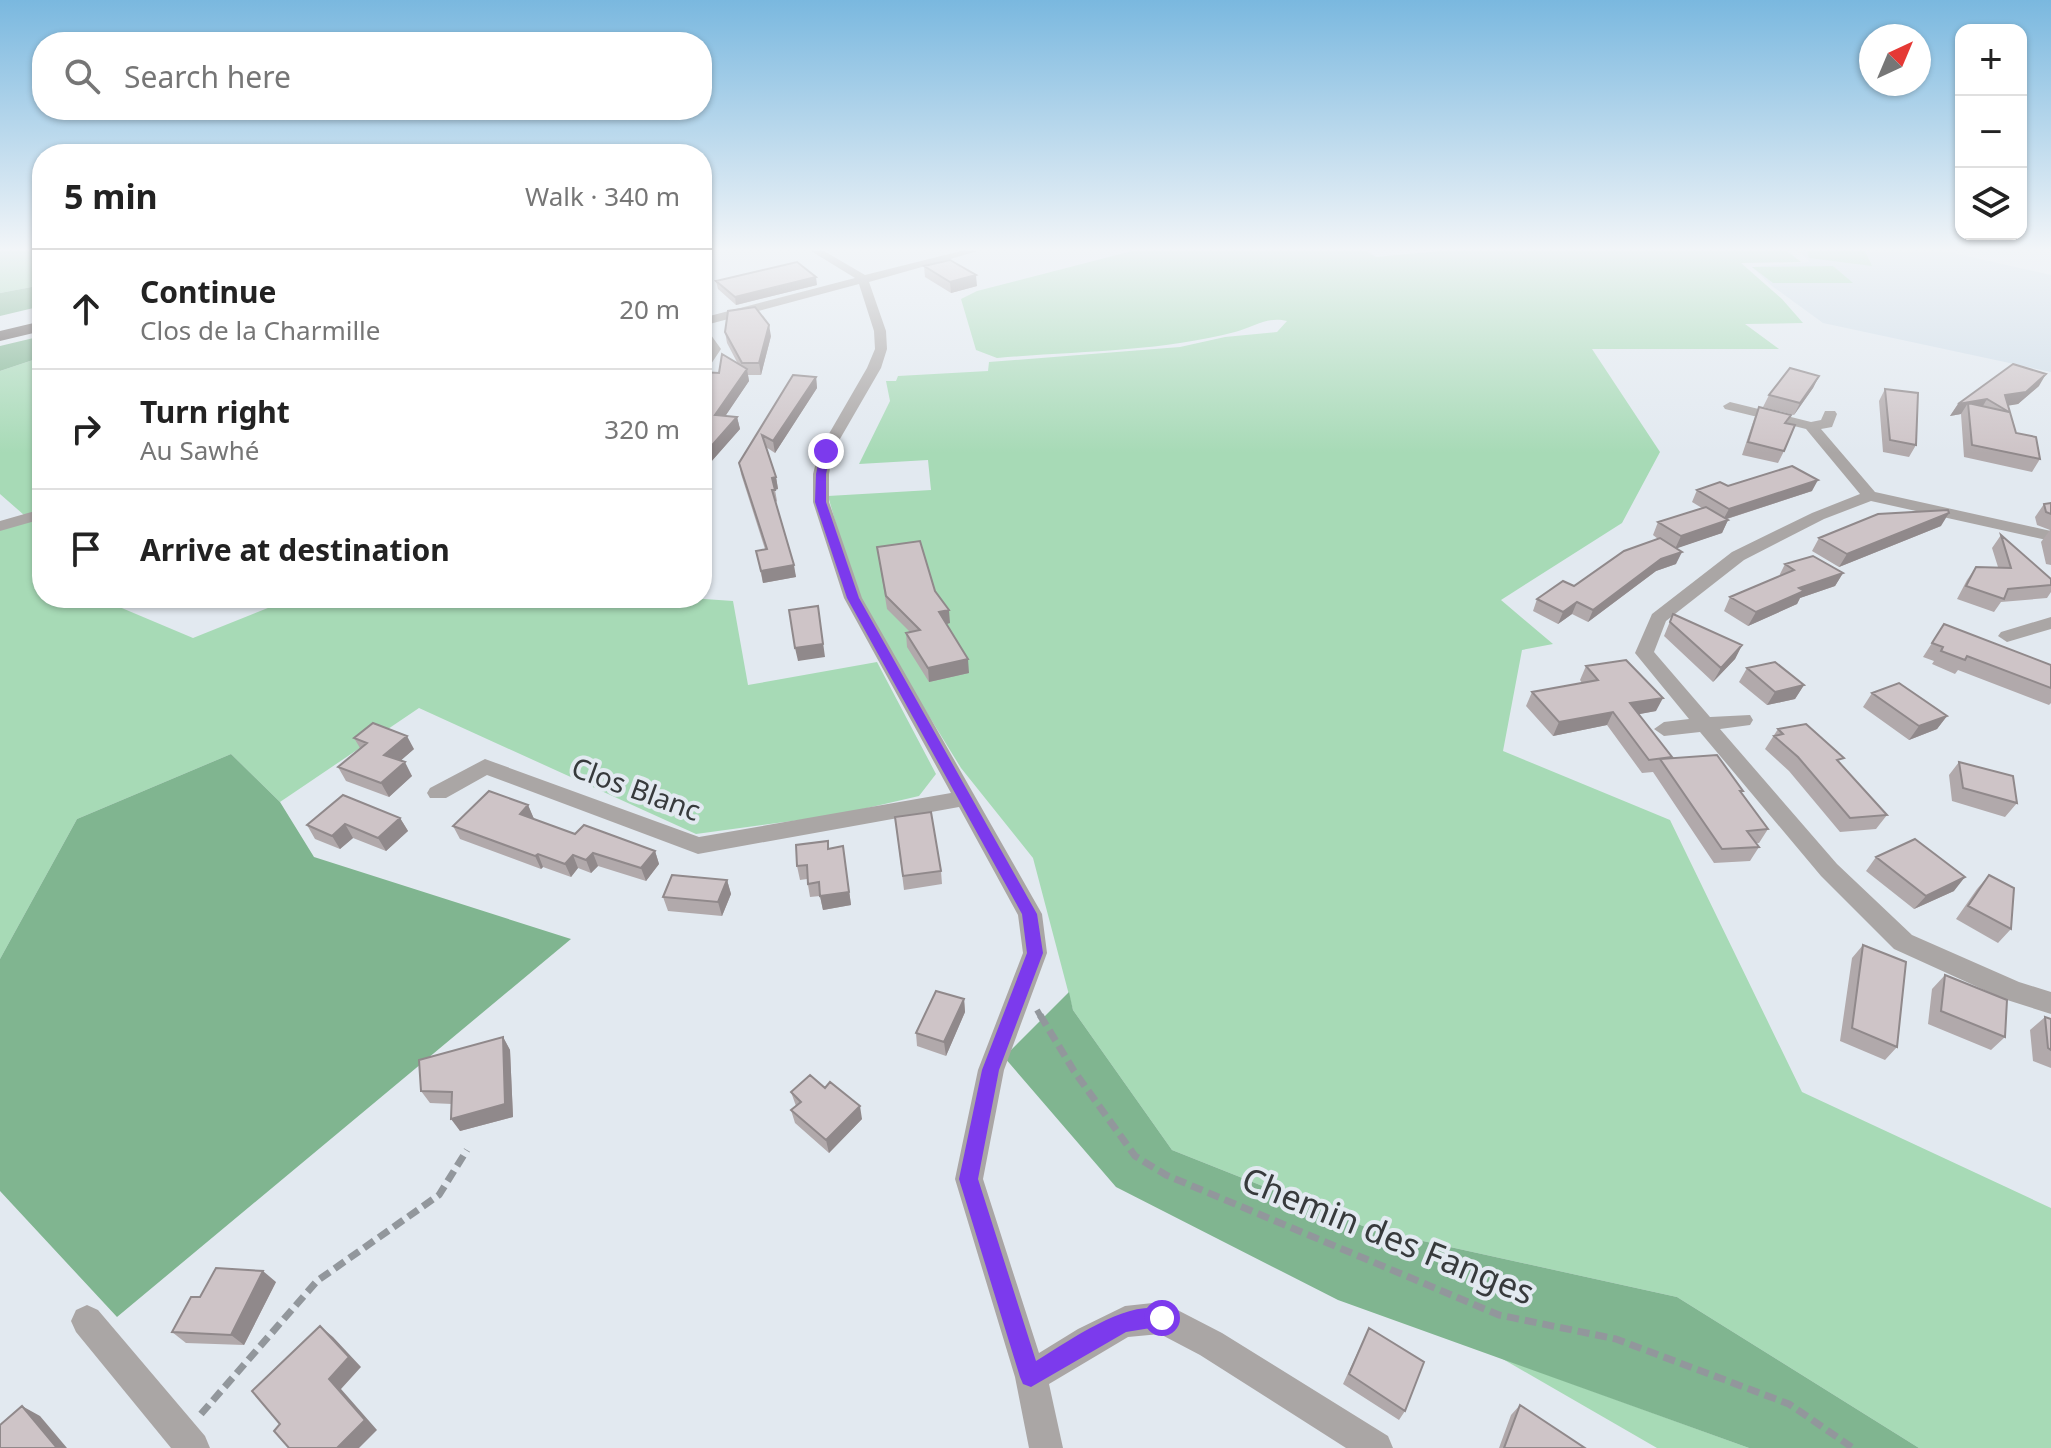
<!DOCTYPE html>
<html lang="en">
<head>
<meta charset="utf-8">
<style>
	:root { --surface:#fff; --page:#f6f6f6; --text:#222; --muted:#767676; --line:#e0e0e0 }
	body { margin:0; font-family:"Noto Sans",sans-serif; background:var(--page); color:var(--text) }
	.controls { position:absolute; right:24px; top:24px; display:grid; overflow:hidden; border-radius:16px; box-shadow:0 2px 6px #0004 }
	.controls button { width:72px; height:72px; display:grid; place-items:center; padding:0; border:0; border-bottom:2px solid var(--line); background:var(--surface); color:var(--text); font:40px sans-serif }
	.compass { position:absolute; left:1859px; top:24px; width:72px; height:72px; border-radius:50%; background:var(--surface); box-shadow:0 2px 6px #0004; rotate:44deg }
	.stop { position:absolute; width:24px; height:24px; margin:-18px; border:6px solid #7c3aed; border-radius:50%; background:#fff }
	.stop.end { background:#7c3aed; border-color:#fff; box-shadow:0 2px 8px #0008 }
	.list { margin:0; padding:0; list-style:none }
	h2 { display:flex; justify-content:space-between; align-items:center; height:104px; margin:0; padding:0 32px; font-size:34px }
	h2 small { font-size:26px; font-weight:400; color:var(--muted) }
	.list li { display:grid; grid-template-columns:52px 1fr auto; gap:24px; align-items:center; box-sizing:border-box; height:120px; padding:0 32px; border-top:2px solid var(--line) }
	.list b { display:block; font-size:30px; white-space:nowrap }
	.list p { margin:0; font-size:26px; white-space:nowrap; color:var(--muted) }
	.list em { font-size:26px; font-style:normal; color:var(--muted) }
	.icon { flex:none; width:44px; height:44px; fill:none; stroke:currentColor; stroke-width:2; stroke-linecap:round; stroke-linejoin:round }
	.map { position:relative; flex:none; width:2051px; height:1448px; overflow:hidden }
	.search { position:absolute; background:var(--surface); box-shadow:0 2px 6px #0004; left:32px; top:32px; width:680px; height:88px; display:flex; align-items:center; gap:20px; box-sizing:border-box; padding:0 28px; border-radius:32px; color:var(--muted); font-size:30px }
	.panel { position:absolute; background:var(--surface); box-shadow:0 2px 6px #0004; left:32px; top:144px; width:680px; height:464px; border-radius:32px }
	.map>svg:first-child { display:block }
	.built { fill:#cfdde8 }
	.green { fill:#a7dab6 }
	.forest { fill:#80b590 }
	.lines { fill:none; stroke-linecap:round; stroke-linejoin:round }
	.path-far1 { stroke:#92979c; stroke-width:6; stroke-dasharray:9 4; stroke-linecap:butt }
	.path { stroke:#92979c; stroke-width:7; stroke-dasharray:12 6; stroke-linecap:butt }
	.minor { fill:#aaa6a5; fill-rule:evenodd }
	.highway { fill:#645b59; fill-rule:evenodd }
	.wall { fill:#b1a9ab }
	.shaded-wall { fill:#90898b }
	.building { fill:#cec4c7; stroke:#90898b; stroke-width:2 }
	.route { fill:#7c3aed }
	.labels { text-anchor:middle; stroke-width:8; stroke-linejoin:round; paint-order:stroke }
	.street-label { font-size:28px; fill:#373a3c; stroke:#e2e9f0 }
	.near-street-label { font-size:34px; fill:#373a3c; stroke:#e2e9f0 }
</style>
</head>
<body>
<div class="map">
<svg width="2051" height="1448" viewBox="0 0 2051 1448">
	<rect width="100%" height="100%" fill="#e2e9f0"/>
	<!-- built -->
	<path class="built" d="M1799 251H1945L2051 275V372L1823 323 1772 286 1752 267 1810 262Z"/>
	<!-- green -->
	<path class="green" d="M0 251H42V285L0 293Z
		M1132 251H1367L1376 257 1439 251H1787L1801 262 1741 263 1782 299 1803 323 1745 324 1779 349H1592L1660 452 1622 523 1501 600 1553 644 1522 650 1503 751 1670 820 1802 1092 2051 1208V1448H1919L1677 1297 1373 1230 1172 1150 1073 1010 1033 858 961 768 858 601 828 496 931 490 928 460 859 464 890 401 886 381H896L898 376 988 371 989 362 1180 347 1225 337 1277 332 1287 321C1267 316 1254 327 1235 332 1159 352 1076 351 997 358L976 350 961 299 977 291Z
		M1807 251H1865L1872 266 1809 258Z
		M1833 266 1853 283H1773L1752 267Z
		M42 357V509L24 515 0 494V371Z
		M42 517V598H98L193 638 293 598H690L733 601 748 685 877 662 936 774 919 796 837 815 696 834 419 708 280 802 231 754 77 819 0 959V530Z
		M1501 1358 1749 1448H1657Z"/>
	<!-- forest -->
	<path class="forest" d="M42 285V306L0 316V293Z
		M42 336V357L0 371V346Z
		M231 754 280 802 314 857 571 939 117 1317 0 1191V959L77 819Z
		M1069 992 1073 1010 1172 1150 1373 1230 1677 1297 1919 1448H1749L1338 1300 1116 1187 1004 1057Z"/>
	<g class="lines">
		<!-- path-far1 -->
		<path class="path-far1" d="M1037 1010 1041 1017"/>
		<!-- path -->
		<path class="path" d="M1040 1015 1074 1071 1135 1156 1166 1175 1499 1315 1616 1339 1789 1404 1853 1448
			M201 1414 317 1281 439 1195 467 1150"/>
		<!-- minor -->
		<path class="minor" d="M811 251H824L865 275 961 251H978L869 282 886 331 887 349 881 368 833 451 829 474V502L862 598 1042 914 1047 953 1004 1070 983 1179 1039 1353 1078 1329 1125 1306 1162 1302 1222 1333 1388 1436 1393 1448H1346L1200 1355 1160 1334 1128 1337 1049 1384 1063 1448H1029L1015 1377 955 1179 978 1070 1023 953 1018 915 959 807 698 854 487 775 446 798H430L427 793 430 788 485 759 699 837 951 793 844 598 813 502V474L819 451 867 368 875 349 874 331 859 284 702 326V318L855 278Z
			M702 327 706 328 721 349 707 370 702 371V358L708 349 702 340Z
			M1730 402 1811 422 1821 420 1825 411H1835L1837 414 1832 427 1821 429 1875 492 2051 531V541L1871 501 1824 519 1744 560 1666 621 1654 652 1710 717 1750 715 1753 720 1750 725 1720 729 1837 864 1912 935 2019 982 2051 992V1014L2004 999 1894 949 1821 876 1700 732 1664 736 1654 729 1664 722 1689 719 1635 653 1652 614 1732 552 1812 513 1860 494 1806 429 1725 409 1723 406Z
			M42 509V519L0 531V521Z
			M2051 617V629L2007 642 1998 636 2001 632Z
			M87 1305 98 1310 205 1436 210 1448H171L76 1332 71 1321 76 1310Z"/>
		<!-- highway -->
		<path class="highway" d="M42 321V331L0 341V331Z"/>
	</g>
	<!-- wall -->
	<path class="wall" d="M924 266 977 286 951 293 925 277Z
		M716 281 817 285 736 305 718 289Z
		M725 332 771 336 761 375H748L749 381 725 416 737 417 740 429 710 463 702 462V372L719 373 738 364 727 343Z
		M1819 376 1813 388 1794 415 1763 407 1769 395Z
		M816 377 817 388 775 453 766 447 776 477 778 489 775 490 777 501 776 502 796 577 763 583 756 551 765 549 741 474 739 463Z
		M2039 386 2018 404 2008 405 2016 433 2040 459 2032 472 1964 457 1961 414 1950 416 1958 404Z
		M1885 389 1916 445 1909 457 1883 452 1879 401Z
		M1759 407 1791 415 1787 423 1784 451 1778 463 1742 455 1754 419Z
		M1728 486 1812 491 1727 519 1728 520 1722 533 1676 548V564L1656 571 1588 622 1572 614 1558 624 1533 611 1537 599 1574 586 1658 539 1653 535 1658 522 1702 508 1692 502 1697 490Z
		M2051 503V565L2046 564 2041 542 2050 530 2037 525 2035 517 2044 504Z
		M1941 526 1839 567 1812 551 1819 538Z
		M2001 535 2051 579V592L2047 598 2001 602 1994 612 1957 599 1967 580 1976 567H1998L1992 548Z
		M877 547 935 591 950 623 946 624 969 673 929 682 907 647 906 633 910 632 887 609Z
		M1785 564 1843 573 1835 586 1800 598 1797 604 1748 626 1724 611 1730 597 1779 576Z
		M1673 614 1742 645 1735 659 1713 682 1664 636Z
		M1944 624 2051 665V703L2049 705 1958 670 1955 674 1932 664 1934 661 1923 657Z
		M1586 666 1656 711 1639 714 1672 757 1743 791 1741 794 1768 829 1759 843H1756L1759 847 1750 861 1714 863 1653 772 1642 773 1607 725 1553 736 1526 706 1532 692 1582 683 1580 680Z
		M1747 668 1804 685 1795 699 1767 705 1739 682Z
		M1872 693 1947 716 1937 729 1909 740 1863 707Z
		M1778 729 1840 763 1887 815 1876 829 1840 832 1789 771 1765 749Z
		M354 738 414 749 400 761 412 776 389 797 346 781 338 767 360 748Z
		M1959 762 2017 803 2005 817 1952 801 1949 775Z
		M528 805 534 819 575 834 655 851 659 864 646 881 598 866 591 873 578 868 571 877 543 867 541 869 460 839 453 826Z
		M895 817 941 871 942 884 904 890Z
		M400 818 408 831 386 851 353 838 340 849 315 839 307 825Z
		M828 841 829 849 843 846 851 905 823 910 820 896 810 897 807 879 800 880 797 866Z
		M1876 857 1954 891 1914 909 1866 871Z
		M1989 875 2011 929 1998 943 1956 919 1977 889Z
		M727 880 731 894 722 916 668 911 663 897Z
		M1863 945 1897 1047 1885 1060 1840 1041 1852 958Z
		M1945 975 2005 1037 1991 1050 1928 1024 1932 989Z
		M964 999 965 1012 946 1056 917 1046 916 1033Z
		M2045 1017 2051 1019V1068L2033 1061 2030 1030Z
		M503 1037 510 1050 513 1117 460 1131 452 1104 430 1103 421 1091Z
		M825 1088 862 1119 829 1153 795 1123 791 1110 796 1106 791 1092Z
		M276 1282 244 1345 186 1343 172 1332 200 1297Z
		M1369 1328 1405 1411 1399 1420 1343 1384Z
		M1520 1405 1585 1448H1499L1511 1415Z"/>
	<!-- shaded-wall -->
	<path class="shaded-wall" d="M976 275 977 286 951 293 950 282Z
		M816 277 817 285 736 305 735 297Z
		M769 325 771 336 761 375 759 363Z
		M747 369 749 381 718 427 715 415Z
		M2046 374 2039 386 2018 404 2001 407 2005 395Z
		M1819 376 1813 388 1794 415 1800 403Z
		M816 377 817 388 775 453 773 441Z
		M1987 399 1980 411 1968 403 1961 414 1950 416 1958 404Z
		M737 417 740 429 710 463 707 451Z
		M776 477 778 489 774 490 772 478Z
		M1818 480 1812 491 1723 520 1729 509Z
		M1949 513 1941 526 1839 567 1847 554Z
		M1728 520 1722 533 1675 549 1681 536Z
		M1682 552 1676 564 1656 571 1588 622 1593 610 1661 559Z
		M794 565 796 577 763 583 761 571Z
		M1843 573 1835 586 1800 598 1797 604 1748 626 1756 612 1799 588Z
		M1577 602 1572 614 1558 624 1563 612Z
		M818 606 825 657 798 661 795 648Z
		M949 610 950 623 940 626 939 612Z
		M1742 645 1735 659 1713 682 1721 668Z
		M968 659 969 673 929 682 928 668Z
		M1804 685 1795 699 1767 705 1775 692Z
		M1663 698 1656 711 1624 717 1630 703Z
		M1613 712 1607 725 1553 736 1559 722Z
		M1947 716 1937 729 1909 740 1919 726Z
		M407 736 414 749 391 769 384 755Z
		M405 762 412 776 389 797 381 783Z
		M528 805 534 819 525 827 520 814Z
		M400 818 408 831 386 851 378 838Z
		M345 824 353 838 340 849 332 836Z
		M843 846 851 905 823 910 820 896Z
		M655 851 659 864 646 881 641 868Z
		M593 853 598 866 591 873 586 860Z
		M538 854 543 867 541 869 535 856Z
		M573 855 578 868 571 877 565 864Z
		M1965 877 1954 891 1914 909 1926 896Z
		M727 880 731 894 722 916 718 902Z
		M964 999 965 1012 946 1056 944 1042Z
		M503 1037 510 1050 513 1117 460 1131 451 1119Z
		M860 1106 862 1119 829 1153 826 1140Z
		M263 1271 276 1282 244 1345 231 1335Z
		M320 1326 333 1337 361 1367 341 1389 377 1430 359 1448H337Z
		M22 1406 40 1416 67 1448H57Z"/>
	<!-- building -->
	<path class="building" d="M950 260 976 275 950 282 924 266Z
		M797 262 816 277 735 297 716 281Z
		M755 307 769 325 759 363H742L725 332 728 311Z
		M722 354 747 369 715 415 737 417 707 451 702 450V372L719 373Z
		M2013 364 2046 374 2026 392 2005 395 2016 433 2036 437 2040 459 1972 445 1968 403 2009 412 1987 399 1958 404Z
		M1790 368 1819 376 1800 403 1769 395Z
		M793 375 816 377 773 441 762 435 776 477 772 478 775 490H772L794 565 761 571 756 551 767 549 739 463Z
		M1885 389 1918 393 1916 445 1890 440Z
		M1759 407 1791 415 1785 423 1795 425 1784 451 1748 442Z
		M1792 466 1818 480 1729 509 1697 490 1720 482 1728 486Z
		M2051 503V514L2046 512 2044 504Z
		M1706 507 1728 520 1681 536 1658 522Z
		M1948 510 1949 513 1847 554 1819 538 1878 514Z
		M2001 535 2051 579V585L2008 589 2004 599 1966 586 1976 567 2011 568Z
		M1660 538 1682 552 1661 559 1593 610 1577 602 1563 612 1537 599 1563 581 1574 586 1624 551Z
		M920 541 935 591 949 610 939 612 968 659 928 668 906 633 920 630 886 596 877 547Z
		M1813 556 1843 573 1799 588 1804 591 1756 612 1730 597 1794 570 1785 564Z
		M818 606 823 644 795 648 789 610Z
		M1673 614 1742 645 1721 668 1670 622Z
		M1944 624 2051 665V688L1967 656 1965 660 1941 651 1943 647 1932 643Z
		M1626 660 1663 698 1630 703 1672 757 1649 760 1613 712 1559 722 1532 692 1598 680 1586 666Z
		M1775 662 1804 685 1775 692 1747 668Z
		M1899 683 1947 716 1919 726 1872 693Z
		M373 723 407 736 384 755 405 762 381 783 338 767 367 743 354 738Z
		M1806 724 1844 758 1837 760 1887 815 1850 818 1798 757 1774 736 1783 734 1778 729Z
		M1717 755 1743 791H1740L1768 829 1747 831 1759 847 1722 849 1660 759Z
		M1959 762 2013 776 2017 803 1963 788Z
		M489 791 528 805 520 814 575 834 584 825 655 851 641 868 593 853 586 860 573 855 565 864 538 854 535 856 453 826Z
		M343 795 400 818 378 838 345 824 332 836 307 825Z
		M931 812 941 871 903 876 895 817Z
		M1915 839 1965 877 1926 896 1876 857Z
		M828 841V849L843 846 849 892 820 896 819 882 808 884 807 865 797 866 796 845Z
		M672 875 727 880 718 902 663 897Z
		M1989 875 2014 888 2011 929 1968 906Z
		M1863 945 1906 962 1897 1047 1852 1028Z
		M1945 975 2007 1000 2005 1037 1941 1011Z
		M936 991 964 999 944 1042 916 1033Z
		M2045 1017 2051 1019V1050L2048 1048Z
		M503 1037 505 1104 451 1119 452 1092 421 1091 419 1060Z
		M810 1075 825 1088 830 1082 860 1106 826 1140 791 1110 801 1102 791 1092Z
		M216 1268 263 1271 231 1335 172 1332 191 1297H200Z
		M320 1326 349 1357 329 1379 365 1420 337 1448H289L274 1431 280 1424 252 1391Z
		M1369 1328 1424 1362 1405 1411 1349 1374Z
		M1520 1405 1585 1448H1504Z
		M22 1406 57 1448H0V1425Z"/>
	<!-- sky -->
	<linearGradient id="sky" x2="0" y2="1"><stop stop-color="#7ab8df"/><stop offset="0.55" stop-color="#f2f5f8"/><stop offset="1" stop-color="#f2f5f8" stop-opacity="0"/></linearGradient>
	<rect width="2051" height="453" fill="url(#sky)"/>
	<!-- route -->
	<path class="route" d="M826 448 831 451 826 474V502L859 598 1037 914 1043 953 999 1070 978 1179 1036 1361C1068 1342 1131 1295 1169 1311L1172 1318 1169 1325 1126 1332 1031 1387 1023 1384 1020 1377 959 1179 982 1070 1027 953 1022 914 847 598 815 502 816 474 821 451Z"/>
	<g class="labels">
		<!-- street labels -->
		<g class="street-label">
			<text transform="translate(636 789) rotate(20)" y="10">Clos Blanc</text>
		</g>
		<!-- near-street labels -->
		<g class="near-street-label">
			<text transform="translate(1388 1236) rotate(22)" y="12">Chemin des Fanges</text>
		</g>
	</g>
</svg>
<div class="controls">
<button>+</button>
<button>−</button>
<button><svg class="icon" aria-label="layers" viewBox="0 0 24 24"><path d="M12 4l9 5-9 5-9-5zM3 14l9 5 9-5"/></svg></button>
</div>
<svg class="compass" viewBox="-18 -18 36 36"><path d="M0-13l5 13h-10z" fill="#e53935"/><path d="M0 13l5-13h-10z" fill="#767676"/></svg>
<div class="stop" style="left:1162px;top:1318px"></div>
<div class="stop end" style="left:826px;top:451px"></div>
<div class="search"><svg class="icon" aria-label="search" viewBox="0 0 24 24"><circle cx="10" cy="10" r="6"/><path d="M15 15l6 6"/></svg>Search here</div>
<section class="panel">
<h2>5 min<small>Walk · 340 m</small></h2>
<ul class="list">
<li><svg class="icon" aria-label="ahead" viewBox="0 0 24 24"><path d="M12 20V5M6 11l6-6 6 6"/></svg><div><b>Continue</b><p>Clos de la Charmille</p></div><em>20 m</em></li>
<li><svg class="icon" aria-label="right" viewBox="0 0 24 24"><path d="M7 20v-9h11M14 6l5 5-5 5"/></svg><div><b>Turn right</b><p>Au Sawhé</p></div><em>320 m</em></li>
<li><svg class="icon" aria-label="arrive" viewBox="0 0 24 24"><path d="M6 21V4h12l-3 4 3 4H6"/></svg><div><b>Arrive at destination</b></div></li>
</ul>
</section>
</div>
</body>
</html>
